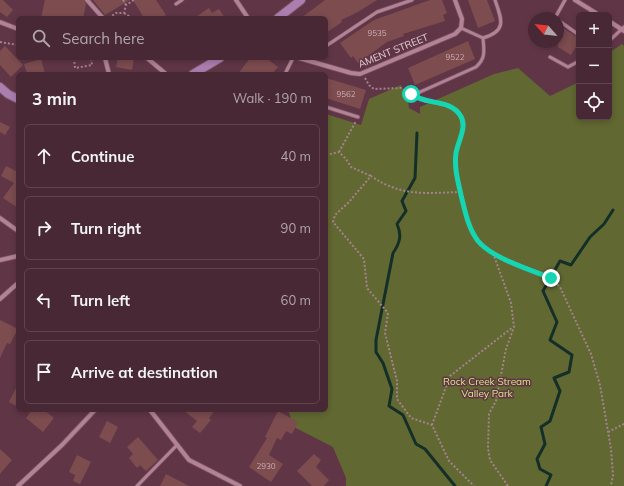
<!DOCTYPE html>
<html lang="en">
<head>
<meta charset="utf-8">
<style>
	:root { --surface:#482834; --page:#4f303c; --text:#f1f3f6; --muted:#b1a6ac; --line:#60444f }
	body { margin:0; font-family:Mulish,sans-serif; background:var(--page); color:var(--text) }
	.controls { position:absolute; right:12px; top:12px; display:grid; overflow:hidden; border-radius:6px; box-shadow:0 2px 6px #0003 }
	.controls button { width:36px; height:36px; display:grid; place-items:center; padding:0; border:0; border-bottom:1px solid var(--line); background:var(--surface); color:var(--text); font:20px sans-serif }
	.compass { position:absolute; left:528px; top:12px; width:36px; height:36px; border-radius:50%; background:var(--surface); box-shadow:0 2px 6px #0003; rotate:297deg }
	.stop { position:absolute; width:12px; height:12px; margin:-9px; border:3px solid #16d5b3; border-radius:50%; background:#fff }
	.stop.end { background:#16d5b3; border-color:#fff; box-shadow:0 1px 4px #0008 }
	.list { margin:0; padding:0; list-style:none }
	h2 { display:flex; justify-content:space-between; align-items:center; height:52px; margin:0; padding:0 16px; font-size:17px }
	h2 small { font-size:13px; font-weight:400; color:var(--muted) }
	.list li { display:grid; grid-template-columns:26px 1fr auto; gap:12px; align-items:center; box-sizing:border-box; height:64px; margin:0 8px 8px; padding:0 8px; border:1px solid var(--line); border-radius:6px }
	.list b { display:block; font-size:15px; white-space:nowrap }
	.list em { font-size:13px; font-style:normal; color:var(--muted) }
	.icon { flex:none; width:22px; height:22px; fill:none; stroke:currentColor; stroke-width:2; stroke-linecap:round; stroke-linejoin:round }
	.map { position:relative; flex:none; width:624px; height:486px; overflow:hidden }
	.search { position:absolute; background:var(--surface); box-shadow:0 2px 6px #0003; left:16px; top:16px; width:312px; height:44px; display:flex; align-items:center; gap:10px; box-sizing:border-box; padding:0 14px; border-radius:6px; color:var(--muted); font-size:15px }
	.panel { position:absolute; background:var(--surface); box-shadow:0 2px 6px #0003; left:16px; top:72px; width:312px; height:340px; border-radius:6px }
	.map>svg:first-child { display:block }
	.green { fill:#616832 }
	.lines { fill:none; stroke-linecap:round; stroke-linejoin:round }
	.stream { stroke:#132f28; stroke-width:3 }
	.building { fill:#7c4c4f }
	.lane-casing { stroke:#775463; stroke-width:4.5 }
	.street-casing { stroke:#775463; stroke-width:5.5 }
	.secondary-casing { stroke:#775463; stroke-width:10 }
	.path { stroke:#a4828e; stroke-width:2; stroke-dasharray:2 2; stroke-linecap:butt }
	.lane { stroke:#b38294; stroke-width:3 }
	.street { stroke:#b38294; stroke-width:4 }
	.secondary { stroke:#ac7eb0; stroke-width:8 }
	.route { stroke:#16d5b3; stroke-width:5 }
	.labels { text-anchor:middle; stroke-width:3; stroke-linejoin:round; paint-order:stroke }
	.number-label { font-size:8px; fill:#ccacb4 }
	.street-label { font-size:10px; fill:#e7ccd5; stroke:#603646 }
	.park-label { font-size:10px; fill:#d9e785; stroke:#603646 }
</style>
</head>
<body>
<div class="map">
<svg width="624" height="486" viewBox="0 0 624 486">
	<rect width="100%" height="100%" fill="#603646"/>
	<!-- green -->
	<path class="green" d="M622 44 624 46V486H346V478L333 447 294 427 288 410H326V114L361 125 369 99 401 85 408 101 409 108 420 114V107L494 74 518 68 550 96 579 82V117H609V67L612 66 609 62V53Z"/>
	<g class="lines">
		<!-- stream -->
		<path class="stream" d="M417 133 415 178 402 201 406 211 397 224C402 235 400 243 393 253L376 340V352L383 363 392 389 389 406 403 415 416 444 425 449 455 486
			M546 486 551 475 540 469 537 459 545 444 541 427 550 421 560 391 554 378 569 372 572 355 550 340 557 322 543 291 560 261 571 265 590 237 604 224 613 210"/>
	</g>
	<!-- building -->
	<path class="building" d="M0 0H3L13 10 7 17 0 12Z
		M45 0H84L86 4 83 18H41Z
		M93 0H130L105 15Z
		M133 0H156L166 15 161 18H144Z
		M325 0H377L358 12 341 20 342 22 326 33V18H301Z
		M430 0H442L447 13 443 15 445 21 403 34 404 36 387 42 358 63 353 56 351 58 340 43 374 20Z
		M468 0H487L495 21 478 28Z
		M209 8 212 13 219 9 225 18H194Z
		M558 25 579 38V42L571 55 558 47Z
		M468 41 475 59 415 85 408 68Z
		M5 46 23 65 11 77 0 65V51Z
		M118 58H134L132 70 116 67Z
		M250 58H266L278 67 272 74H238Z
		M41 59 45 74H27L24 64Z
		M326 78 366 90 360 109 326 98Z
		M0 122 10 127 5 135 0 132Z
		M6 166 18 172V208L3 198 14 183 1 176Z
		M0 320 18 329 10 344 7 343 0 358Z
		M18 384V407L9 402Z
		M32 410H44L54 418 43 432 26 418Z
		M183 410H215L209 418 211 420 200 433 192 427 197 421Z
		M278 411 298 422 292 434 286 431 281 440 277 438 269 455 283 464 271 482 249 467 267 438 265 437Z
		M107 421 118 427 110 443 99 437Z
		M138 437 158 460 146 471 140 465 137 468 129 458 133 454 127 447Z
		M0 449 12 460 0 474Z
		M314 454 321 460 316 467 329 480 324 486H312L297 471Z
		M77 455 91 462 80 484 73 481 75 475 69 472Z
		M166 474 189 486H160Z"/>
	<g class="lines">
		<defs>
			<path id="lane" d="M176 4 182 0
				M555 18 565 0
				M558 20 579 35
				M483 38C507 31 502 20 495 0
				M609 41 624 27
				M326 46 377 12 412 0
				M550 57 568 67 579 61
				M285 74 293 58
				M420 92 476 67C486 58 484 51 483 38L461 28
				M326 107 358 117
				M137 486 177 445"/>
			<path id="street" d="M87 0 103 18
				M236 0 248 18
				M575 0 599 15
				M609 21 624 31
				M0 22 18 29
				M105 58 109 74
				M147 58 166 74
				M299 58 351 73 360 74 455 34 461 28 462 19 455 0
				M0 218 18 231
				M0 260 18 256
				M0 299 18 283
				M150 410 189 460 240 486
				M18 486 62 445 95 410"/>
			<path id="secondary" d="M278 18 301 0
				M193 74 220 58
				M0 87 8 94 18 99"/>
		</defs>
		<!-- lane casing -->
		<use href="#lane" class="lane-casing"/>
		<!-- street casing -->
		<use href="#street" class="street-casing"/>
		<!-- secondary casing -->
		<use href="#secondary" class="secondary-casing"/>
		<!-- path -->
		<path class="path" d="M123 0 126 5
			M124 13 132 18
			M109 18 116 13H124L126 5 134 0
			M0 42 18 45
			M74 58 75 68 92 65 91 58
			M365 78 369 85 374 89 401 88 423 101 454 108 463 118 464 123 456 152V172L467 219 472 232 478 241 495 254 551 278 560 287 591 354 600 385 611 449 613 475 611 486
			M339 152 356 121
			M326 155 339 152 346 159 351 167 371 176
			M461 192C425 193 402 197 371 176L349 202 335 215 333 222 364 259 367 288 388 313 385 333 397 381V399L411 418 432 425 449 461 474 486
			M493 253 511 303 514 327 506 349 496 401 489 414 488 448 490 460 508 486
			M432 425 450 376 513 327
			M608 432 624 424"/>
		<!-- lane -->
		<use href="#lane" class="lane"/>
		<!-- street -->
		<use href="#street" class="street"/>
		<!-- secondary -->
		<use href="#secondary" class="secondary"/>
	</g>
	<g class="lines">
		<!-- route -->
		<path class="route" d="M411 94C425 105 450 99 460 115 468 126 458 141 456 153 454 168 458 181 461 195 465 211 468 228 478 241 492 258 530 270 551 278"/>
	</g>
	<g class="labels">
		<!-- number labels -->
		<g class="number-label">
			<text x="377" y="36">9535</text>
			<text x="455" y="60">9522</text>
			<text x="346" y="97">9562</text>
			<text x="266" y="469">2930</text>
		</g>
		<!-- street labels -->
		<g class="street-label">
			<text transform="translate(393 50) rotate(-22)" y="4">AMENT STREET</text>
		</g>
		<!-- park labels -->
		<g class="park-label">
			<text x="487" y="385">Rock Creek Stream<tspan x="487" dy="12">Valley Park</tspan></text>
		</g>
	</g>
</svg>
<div class="controls">
<button>+</button>
<button>−</button>
<button><svg class="icon" aria-label="locate" viewBox="0 0 24 24"><circle cx="12" cy="12" r="6"/><path d="M12 2v4M12 18v4M2 12h4M18 12h4"/></svg></button>
</div>
<svg class="compass" viewBox="-18 -18 36 36"><path d="M0-13l5 13h-10z" fill="#e53935"/><path d="M0 13l5-13h-10z" fill="#b1a6ac"/></svg>
<div class="stop" style="left:411px;top:94px"></div>
<div class="stop end" style="left:551px;top:278px"></div>
<div class="search"><svg class="icon" aria-label="search" viewBox="0 0 24 24"><circle cx="10" cy="10" r="6"/><path d="M15 15l6 6"/></svg>Search here</div>
<section class="panel">
<h2>3 min<small>Walk · 190 m</small></h2>
<ul class="list">
<li><svg class="icon" aria-label="ahead" viewBox="0 0 24 24"><path d="M12 20V5M6 11l6-6 6 6"/></svg><div><b>Continue</b></div><em>40 m</em></li>
<li><svg class="icon" aria-label="right" viewBox="0 0 24 24"><path d="M7 20v-9h11M14 6l5 5-5 5"/></svg><div><b>Turn right</b></div><em>90 m</em></li>
<li><svg class="icon" aria-label="left" viewBox="0 0 24 24"><path d="M17 20v-9H6M10 6l-5 5 5 5"/></svg><div><b>Turn left</b></div><em>60 m</em></li>
<li><svg class="icon" aria-label="arrive" viewBox="0 0 24 24"><path d="M6 21V4h12l-3 4 3 4H6"/></svg><div><b>Arrive at destination</b></div></li>
</ul>
</section>
</div>
</body>
</html>
